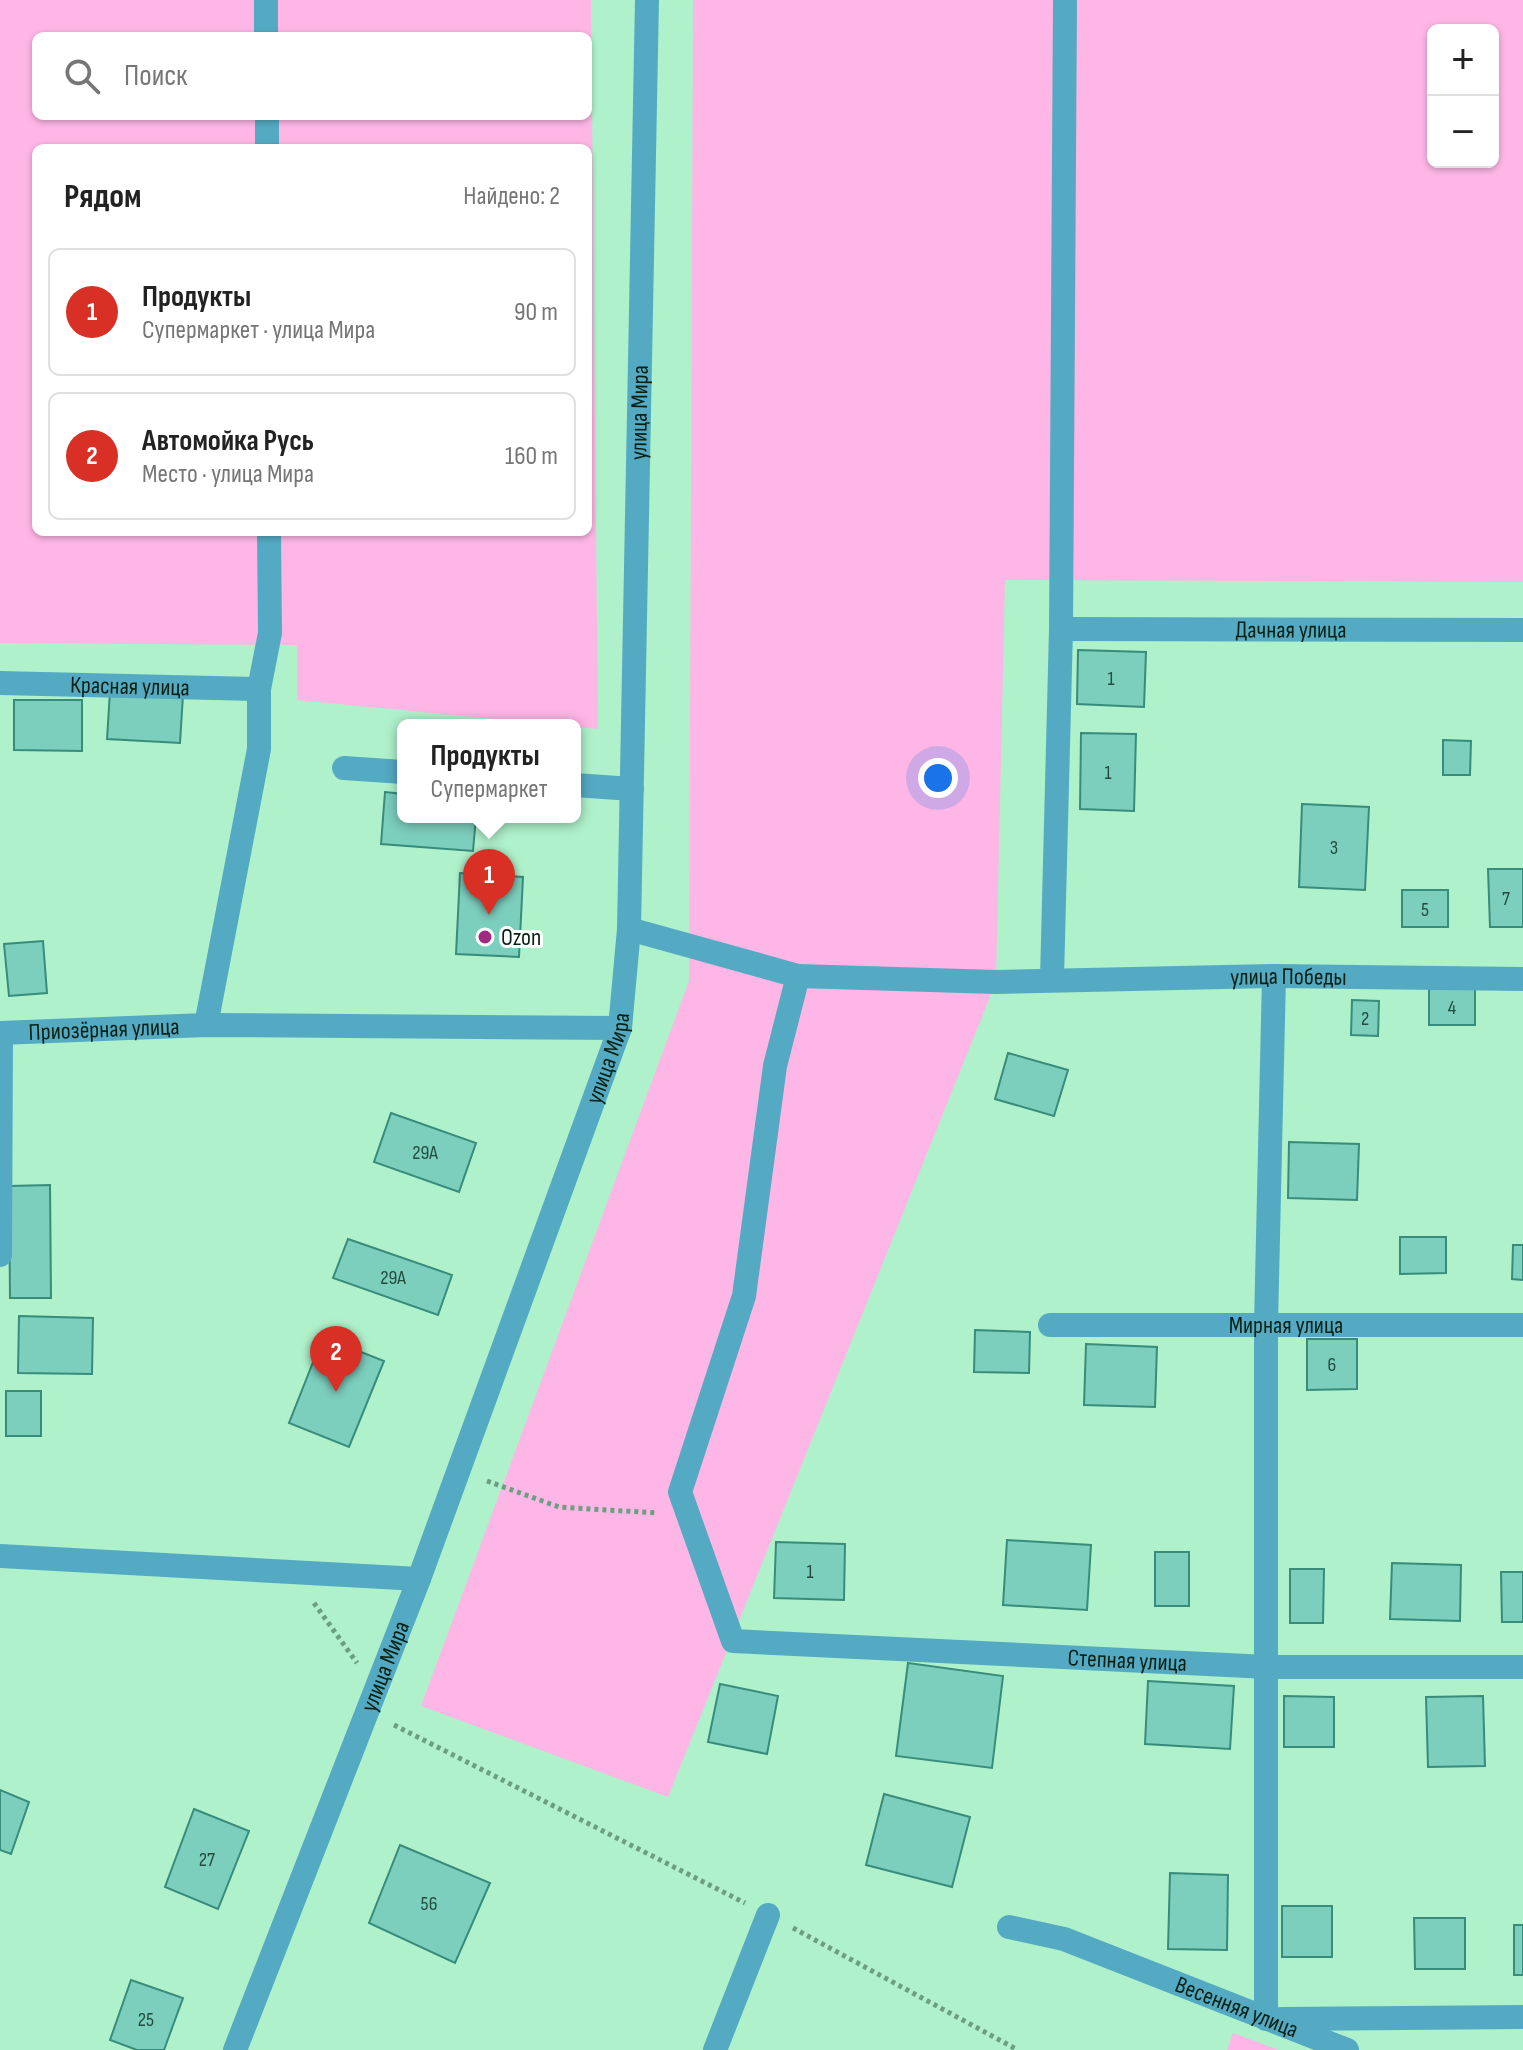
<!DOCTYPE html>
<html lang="ru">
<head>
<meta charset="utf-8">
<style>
	:root { --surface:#fff; --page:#f2f2f2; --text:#222; --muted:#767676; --line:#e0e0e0; --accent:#d93025 }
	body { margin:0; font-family:"Sofia Sans Condensed",sans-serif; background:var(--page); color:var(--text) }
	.controls { position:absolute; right:24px; top:24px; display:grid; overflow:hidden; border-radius:12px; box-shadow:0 2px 6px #0004 }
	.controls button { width:72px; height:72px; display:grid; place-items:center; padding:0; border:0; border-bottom:2px solid var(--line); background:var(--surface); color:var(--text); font:40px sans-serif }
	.you { position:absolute; left:938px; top:778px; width:28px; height:28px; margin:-20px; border:6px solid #fff; border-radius:50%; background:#1a73e8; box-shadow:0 0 0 12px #1a73e833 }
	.badge { display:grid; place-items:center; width:52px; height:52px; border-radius:50%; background:var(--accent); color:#fff; font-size:26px; font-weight:700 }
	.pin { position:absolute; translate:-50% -66px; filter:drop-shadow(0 2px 4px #0008) }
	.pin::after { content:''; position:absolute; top:42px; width:28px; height:24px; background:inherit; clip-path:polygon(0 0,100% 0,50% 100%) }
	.popup { position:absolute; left:397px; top:719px; width:184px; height:104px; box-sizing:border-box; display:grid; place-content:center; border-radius:12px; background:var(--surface); filter:drop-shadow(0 2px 6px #0005); font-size:26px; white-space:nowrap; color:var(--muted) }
	.popup b { font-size:30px; color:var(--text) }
	.popup::after { content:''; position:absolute; left:50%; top:100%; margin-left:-16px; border:16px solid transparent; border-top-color:var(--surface) }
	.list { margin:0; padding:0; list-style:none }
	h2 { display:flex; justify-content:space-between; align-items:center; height:104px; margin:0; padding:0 32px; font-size:34px }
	h2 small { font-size:26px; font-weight:400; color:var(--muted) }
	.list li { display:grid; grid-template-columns:52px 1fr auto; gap:24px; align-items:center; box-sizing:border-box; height:128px; margin:0 16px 16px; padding:0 16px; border:2px solid var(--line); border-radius:12px }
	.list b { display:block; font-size:30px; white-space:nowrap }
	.list p { margin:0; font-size:26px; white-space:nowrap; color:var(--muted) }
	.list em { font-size:26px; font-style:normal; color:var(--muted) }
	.icon { flex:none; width:44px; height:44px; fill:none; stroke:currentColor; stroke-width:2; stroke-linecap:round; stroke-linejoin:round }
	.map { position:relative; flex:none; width:1523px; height:2050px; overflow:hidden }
	.search { position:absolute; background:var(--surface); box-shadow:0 2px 6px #0004; left:32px; top:32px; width:560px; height:88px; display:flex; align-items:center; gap:20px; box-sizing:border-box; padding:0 28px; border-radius:12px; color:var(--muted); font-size:30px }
	.panel { position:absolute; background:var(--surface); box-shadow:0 2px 6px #0004; left:32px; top:144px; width:560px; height:392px; border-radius:12px }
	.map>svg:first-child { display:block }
	.green { fill:#fdb6e6; fill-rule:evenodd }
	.building { fill:#7ccebd; stroke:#388c7c; stroke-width:2 }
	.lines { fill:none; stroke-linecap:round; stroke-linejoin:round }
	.path { stroke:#6c9e82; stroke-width:5; stroke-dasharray:4 4; stroke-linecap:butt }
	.minor { stroke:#54aac3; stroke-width:24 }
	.poi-dot { fill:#9f2983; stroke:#fff; stroke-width:3 }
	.labels { text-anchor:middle; stroke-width:6; stroke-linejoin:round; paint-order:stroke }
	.number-label { font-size:20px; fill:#244c3e }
	.street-label { font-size:24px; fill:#062113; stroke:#fff }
	.poi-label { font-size:24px; fill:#062113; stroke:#fff; text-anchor:start }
</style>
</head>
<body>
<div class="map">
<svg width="1523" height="2050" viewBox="0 0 1523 2050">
	<rect width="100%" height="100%" fill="#aff1cb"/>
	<!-- green -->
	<path class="green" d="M0 0H591L598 729 297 700V645L0 643ZM36 36H588V116H36ZM36 148H588V532H36Z
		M693 0H1523V582L1005 580 996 982 668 1797 421 1706 689 981ZM1433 30H1493V162H1433Z
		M1233 2033 1279 2050H1227Z"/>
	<!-- building -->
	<path class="building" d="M1078 650 1146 652 1144 707 1077 704Z
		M110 691 183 695 180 743 107 739Z
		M14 700H82V751L14 750Z
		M1081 733 1136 734 1134 811 1080 809Z
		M1443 740 1471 741 1470 775H1443Z
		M385 792 403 794V817H476L473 851 381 844Z
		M1302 804 1369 807 1365 890 1299 887Z
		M1488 869H1523V927H1490Z
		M460 873 523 877 519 957 456 954Z
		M1402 890H1448V927H1402Z
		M43 941 47 993 9 996 4 944Z
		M1429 989H1475V1025H1429Z
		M1352 1000 1379 1001 1378 1036 1351 1035Z
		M1008 1053 1068 1070 1054 1116 995 1099Z
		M391 1113 476 1143 459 1192 374 1162Z
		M1289 1142 1359 1144 1357 1200 1288 1198Z
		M50 1185 51 1298H10L9 1186Z
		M1400 1237H1446V1273L1400 1274Z
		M348 1239 452 1275 438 1315 333 1278Z
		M1513 1245H1523V1280L1512 1279Z
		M19 1316 93 1318 92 1374 18 1373Z
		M975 1330 1030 1332 1029 1373 974 1372Z
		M323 1337 384 1361 349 1447 289 1423Z
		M1307 1339H1357V1389L1307 1390Z
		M1086 1344 1157 1347 1155 1407 1084 1405Z
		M6 1391H41V1436H6Z
		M1007 1540 1091 1545 1087 1610 1003 1605Z
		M776 1542 845 1544 844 1600 774 1598Z
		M1155 1552H1189V1606H1155Z
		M1392 1563 1461 1565 1460 1621 1390 1619Z
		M1290 1569H1324L1323 1623H1290Z
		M1501 1572H1523V1622H1502Z
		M908 1663 1003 1676 992 1768 896 1756Z
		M1148 1681 1234 1686 1230 1749 1145 1744Z
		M720 1684 778 1696 767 1754 708 1742Z
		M1284 1696 1334 1697V1747H1284Z
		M1483 1696 1485 1766 1428 1767 1426 1697Z
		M0 1790 29 1802 11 1854 0 1850Z
		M884 1794 970 1817 952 1887 866 1865Z
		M194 1809 249 1831 218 1909 165 1887Z
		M400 1845 490 1883 455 1963 369 1923Z
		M1170 1873 1228 1875 1227 1950 1168 1949Z
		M1282 1906H1332V1957H1282Z
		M1414 1918H1465V1969H1415Z
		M1514 1925H1523V1975H1514Z
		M131 1980 183 1998 164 2050H137L110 2040Z"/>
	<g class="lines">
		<!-- path -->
		<path class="path" d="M487 1481 559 1507 657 1513
			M314 1603 357 1663
			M394 1725 745 1903
			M793 1928 1018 2050"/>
		<!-- minor -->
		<g class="minor">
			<path d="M266 0V36"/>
			<path d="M267 116V148"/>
			<path id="s1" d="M1061 629 1523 630"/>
			<path id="s2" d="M0 683 259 689"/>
			<path d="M344 768 403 772"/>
			<path d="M575 785 632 789"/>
			<path id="s3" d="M629 929 798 976 996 982 1274 976 1523 979"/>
			<path id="s4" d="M798 976 775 1066 744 1296 680 1492 733 1641 1268 1667H1523"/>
			<path d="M1052 979 1061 629 1065 0"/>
			<path d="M206 1025 259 749V689L270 633 269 532"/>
			<path id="s5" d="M0 1033 206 1025 620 1028"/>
			<path d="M0 1255 1 1033"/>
			<path id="s6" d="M1050 1325H1523"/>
			<path d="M0 1556 419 1579"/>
			<path id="s7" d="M1009 1927 1064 1939 1347 2050"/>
			<path d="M1266 2019V1324L1274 976"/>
			<path d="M1281 2019 1523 2017"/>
			<path id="s8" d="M235 2050 419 1579 620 1028 629 929 647 0"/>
			<path d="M715 2050 768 1915"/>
		</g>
	</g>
	<!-- markers -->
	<circle class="poi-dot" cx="485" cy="937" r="8"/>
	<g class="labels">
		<!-- number labels -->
		<g class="number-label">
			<text x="1111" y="685">1</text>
			<text x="1108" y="779">1</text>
			<text x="1334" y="854">3</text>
			<text x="1506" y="905">7</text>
			<text x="1425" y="916">5</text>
			<text x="1452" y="1014">4</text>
			<text x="1365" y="1025">2</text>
			<text x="425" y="1159">29А</text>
			<text x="393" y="1284">29А</text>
			<text x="1332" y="1371">6</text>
			<text x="810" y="1578">1</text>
			<text x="207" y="1866">27</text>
			<text x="429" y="1910">56</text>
			<text x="146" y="2026">25</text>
		</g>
		<!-- street labels -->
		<g class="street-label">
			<text dy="8" stroke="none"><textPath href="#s8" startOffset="1708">улица Мира</textPath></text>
			<text dy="8" stroke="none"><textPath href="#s1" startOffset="230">Дачная улица</textPath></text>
			<text dy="8" stroke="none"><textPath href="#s2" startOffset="130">Красная улица</textPath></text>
			<text dy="8" stroke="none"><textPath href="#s3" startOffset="666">улица Победы</textPath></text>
			<text dy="8" stroke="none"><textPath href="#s5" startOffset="104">Приозёрная улица</textPath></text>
			<text dy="8" stroke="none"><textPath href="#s8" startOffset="1060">улица Мира</textPath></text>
			<text dy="8" stroke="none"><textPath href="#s6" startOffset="236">Мирная улица</textPath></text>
			<text dy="8" stroke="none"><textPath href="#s4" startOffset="1084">Степная улица</textPath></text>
			<text dy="8" stroke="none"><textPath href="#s8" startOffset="412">улица Мира</textPath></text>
			<text dy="8" stroke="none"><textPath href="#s7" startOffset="242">Весенняя улица</textPath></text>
		</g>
		<!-- poi labels -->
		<g class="poi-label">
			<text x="501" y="945">Ozon</text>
		</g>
	</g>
</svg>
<div class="controls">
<button>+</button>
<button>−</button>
</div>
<div class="you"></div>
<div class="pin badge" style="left:489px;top:915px">1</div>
<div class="popup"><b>Продукты</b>Супермаркет</div>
<div class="pin badge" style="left:336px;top:1392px">2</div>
<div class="search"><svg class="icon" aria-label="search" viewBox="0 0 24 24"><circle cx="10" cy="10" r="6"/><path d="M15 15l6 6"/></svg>Поиск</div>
<section class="panel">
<h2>Рядом<small>Найдено: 2</small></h2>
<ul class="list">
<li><span class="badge">1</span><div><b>Продукты</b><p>Супермаркет · улица Мира</p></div><em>90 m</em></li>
<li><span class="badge">2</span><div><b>Автомойка Русь</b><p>Место · улица Мира</p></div><em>160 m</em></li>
</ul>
</section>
</div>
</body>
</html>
